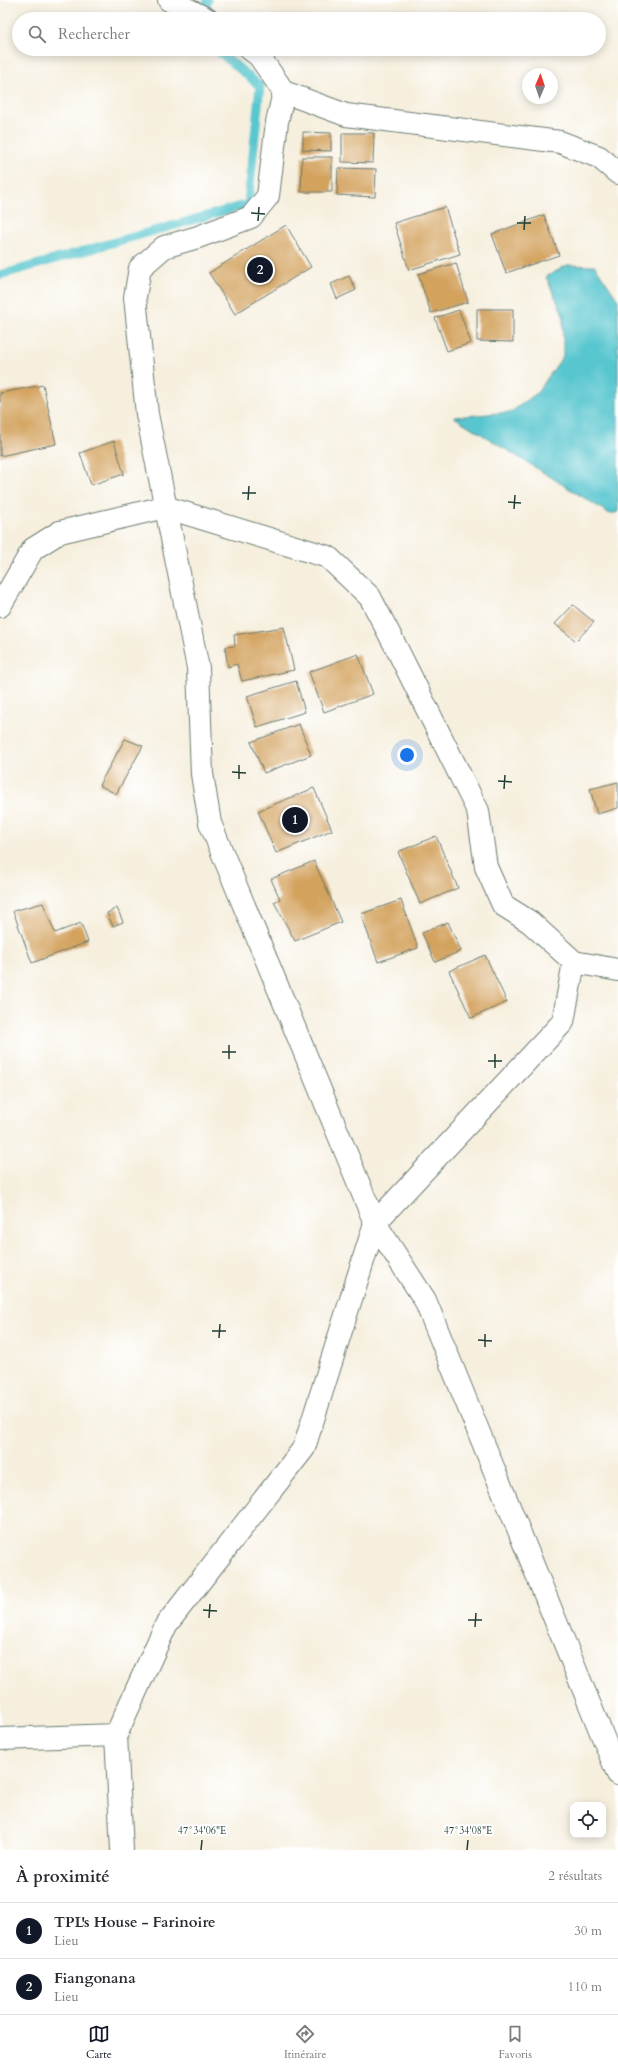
<!DOCTYPE html>
<html lang="fr">
<head>
<meta charset="utf-8">
<style>
	:root { --surface:#fff; --page:#f7f7f7; --text:#2b2b33; --muted:#7c7c81; --line:#e1e1e2; --accent:#111827 }
	body { margin:0; font-family:Cardo,serif; background:var(--page); color:var(--text) }
	.controls { position:absolute; right:12px; bottom:12px; display:grid; overflow:hidden; border-radius:8px; box-shadow:0 2px 10px #0003 }
	.controls button { width:36px; height:36px; display:grid; place-items:center; padding:0; border:0; border-bottom:1px solid var(--line); background:var(--surface); color:var(--text); font:20px sans-serif }
	.compass { position:absolute; left:522px; top:68px; width:36px; height:36px; border-radius:50%; background:var(--surface); box-shadow:0 2px 10px #0003; rotate:2deg }
	.you { position:absolute; left:407px; top:755px; width:14px; height:14px; margin:-10px; border:3px solid #fff; border-radius:50%; background:#1a73e8; box-shadow:0 0 0 6px #1a73e833 }
	.badge { display:grid; place-items:center; width:26px; height:26px; border-radius:50%; background:var(--accent); color:#fff; font-size:13px; font-weight:700 }
	.pin { position:absolute; translate:-50% -50%; border:2px solid #fff; box-shadow:0 1px 4px #0006 }
	.list { margin:0; padding:0; list-style:none }
	h2 { display:flex; justify-content:space-between; align-items:center; height:52px; margin:0; padding:0 16px; font-size:17px }
	h2 small { font-size:13px; font-weight:400; color:var(--muted) }
	.list li { display:grid; grid-template-columns:26px 1fr auto; gap:12px; align-items:center; box-sizing:border-box; height:56px; padding:0 16px; border-top:1px solid var(--line) }
	.list b { display:block; font-size:15px; white-space:nowrap }
	.list p { margin:0; font-size:13px; white-space:nowrap; color:var(--muted) }
	.list em { font-size:13px; font-style:normal; color:var(--muted) }
	.icon { flex:none; width:22px; height:22px; fill:none; stroke:currentColor; stroke-width:2; stroke-linecap:round; stroke-linejoin:round }
	.map { position:relative; flex:none; width:618px; height:1850px; overflow:hidden }
	.search { position:absolute; background:var(--surface); box-shadow:0 2px 10px #0003; left:12px; right:12px; top:12px; height:44px; display:flex; align-items:center; gap:10px; box-sizing:border-box; padding:0 14px; border-radius:22px; color:var(--muted); font-size:15px }
	.sheet { height:164px; background:var(--surface) }
	nav { display:flex; justify-content:space-around; align-items:center; box-sizing:border-box; height:56px; border-top:1px solid var(--line); background:var(--surface); font-size:11px; color:var(--muted) }
	nav a { display:grid; justify-items:center; gap:2px }
	nav .on { color:var(--accent) }
	.map>svg:first-child { display:block }
	.water { fill:#59c6cf; stroke:#3c8282 }
	.lines { fill:none; stroke-linecap:round; stroke-linejoin:round }
	.stream { stroke:#59c6cf; stroke-width:9 }
	.building { fill:#d3a25d }
	.minor-casing { stroke:#6a7b70; stroke-width:24 }
	.minor { stroke:#fff; stroke-width:22 }
	.ticks { fill:none; stroke:#1f3d34; stroke-width:1.5 }
	.ticks-label { font-size:10px; text-anchor:middle; fill:#1f3d34; stroke:#fff; stroke-width:4; stroke-linejoin:round; paint-order:stroke }
</style>
</head>
<body>
<div class="map">
<svg width="618" height="1850" viewBox="0 0 618 1850">
	<rect width="100%" height="100%" fill="#fff"/>
	<filter id="ink" filterUnits="userSpaceOnUse"><feTurbulence type="fractalNoise" baseFrequency=".025" numOctaves="2"/><feDisplacementMap in="SourceGraphic" scale="8" xChannelSelector="R" yChannelSelector="G"/><feConvolveMatrix kernelMatrix="1 2 1 2 8 2 1 2 1" color-interpolation-filters="sRGB"/></filter>
	<filter id="wash" filterUnits="userSpaceOnUse"><feTurbulence type="fractalNoise" baseFrequency=".012" numOctaves="4" result="noise"/><feDisplacementMap in="SourceGraphic" scale="16" xChannelSelector="R" yChannelSelector="G"/><feGaussianBlur stdDeviation="0.9" result="paint"/><feColorMatrix in="noise" values="0 0 0 0 0 0 0 0 0 0 0 0 0 0 0 0 0 1.4 0 .05"/><feComposite in="paint" operator="in"/></filter>
	<g filter="url(#wash)">
		<rect width="100%" height="100%" fill="#f6efde"/>
		<!-- water -->
		<path class="water" d="M567 265 595 266 618 300V512L610 514 454 417 511 412 537 393 563 356V314L546 277Z"/>
		<g class="lines">
			<!-- stream -->
			<path class="stream" d="M201 18 208 0
				M0 275 248 204 260 86 216 49"/>
		</g>
		<g id="blocks">
			<!-- building -->
			<path class="building" d="M303 132 331 133V151L303 150Z
				M342 133H374L373 163 342 162Z
				M302 157H332V192H301Z
				M338 168 376 169 375 197 337 195Z
				M445 207 460 254 409 270 394 223Z
				M544 215 559 255 506 273 492 234Z
				M286 225 311 267 235 314 209 273Z
				M456 263 468 302 431 313 418 274Z
				M349 276 356 290 337 299 331 284Z
				M477 309H513V342L477 341Z
				M459 310 471 343 447 351 435 318Z
				M43 385 56 444 0 456V393Z
				M114 441 124 474 91 485 80 453Z
				M573 605 594 622 576 641 555 624Z
				M284 627 294 670 242 681 237 664 228 667 225 647 235 646 234 635Z
				M358 654 373 694 324 712 309 672Z
				M296 681 305 712 257 727 247 696Z
				M299 724 311 755 264 773 251 742Z
				M125 739 143 746 116 794 99 785Z
				M618 782V808L597 814 590 789Z
				M314 788 332 830 276 853 258 811Z
				M436 836 458 888 420 904 398 852Z
				M314 861 341 922 295 941 274 902 280 899 271 879Z
				M401 900 418 948 378 962 361 914Z
				M43 903 55 933 81 923 88 942 32 963 13 911Z
				M117 908 123 922 113 926 107 913Z
				M448 922 461 951 435 962 422 933Z
				M485 955 507 1002 471 1018 449 971Z"/>
		</g>
	</g>
	<g filter="url(#ink)">
		<use href="#blocks" fill-opacity="0" stroke="#6a7b70" stroke-width="1"/>
		<g class="lines">
			<defs>
				<path id="minor" d="M169 0 207 19
					M250 49 259 56 284 92
					M618 173 599 157 560 142 346 115 284 92 277 122 268 196 251 217 198 237 164 247 140 268 135 297 147 414 198 668 202 774 210 823 375 1223 425 1300 618 1774
					M0 606 33 549 60 532 165 507 328 557 370 597 395 645 478 811 486 867 503 905 530 922 574 962 563 1022 375 1223 304 1448 166 1625 116 1735 122 1850
					M574 962 618 970
					M0 1739 116 1735"/>
			</defs>
			<!-- minor casing -->
			<use href="#minor" class="minor-casing"/>
			<!-- minor -->
			<use href="#minor" class="minor"/>
		</g>
	</g>
	<!-- ticks -->
	<path class="ticks" d="M251 213 265 214M258 221 259 207M517 223H531M524 230 525 216M242 493H256M248 500 249 486M508 502 521 503M514 509 515 495M232 772 246 773M239 779V765M498 781 512 782M504 789 505 775M222 1052H236M229 1059V1045M488 1061H502M495 1068V1054M212 1331H226M219 1338 220 1324M478 1340 492 1341M485 1347V1334M203 1610 217 1611M209 1618 210 1604M468 1620H482M475 1627 476 1613M201 1850 202 1840M467 1850 468 1840"/>
	<g class="ticks-label">
		<text x="202" y="1834">47°34'06"E</text>
		<text x="468" y="1834">47°34'08"E</text>
	</g>
</svg>
<div class="controls">
<button><svg class="icon" aria-label="locate" viewBox="0 0 24 24"><circle cx="12" cy="12" r="6"/><path d="M12 2v4M12 18v4M2 12h4M18 12h4"/></svg></button>
</div>
<svg class="compass" viewBox="-18 -18 36 36"><path d="M0-13l5 13h-10z" fill="#e53935"/><path d="M0 13l5-13h-10z" fill="#7c7c81"/></svg>
<div class="you"></div>
<div class="pin badge" style="left:295px;top:820px">1</div>
<div class="pin badge" style="left:260px;top:270px">2</div>
<div class="search"><svg class="icon" aria-label="search" viewBox="0 0 24 24"><circle cx="10" cy="10" r="6"/><path d="M15 15l6 6"/></svg>Rechercher</div>
</div>
<section class="sheet">
<h2>À proximité<small>2 résultats</small></h2>
<ul class="list">
<li><span class="badge">1</span><div><b>TPL's House - Farinoire</b><p>Lieu</p></div><em>30 m</em></li>
<li><span class="badge">2</span><div><b>Fiangonana</b><p>Lieu</p></div><em>110 m</em></li>
</ul>
</section>
<nav>
<a class="on"><svg class="icon" aria-label="map" viewBox="0 0 24 24"><path d="M3 6l6-2 6 2 6-2v14l-6 2-6-2-6 2zM9 4v14M15 6v14"/></svg>Carte</a>
<a><svg class="icon" aria-label="directions" viewBox="0 0 24 24"><path d="M12 3l9 9-9 9-9-9zM9 14v-3h6M13 9l2 2-2 2"/></svg>Itinéraire</a>
<a><svg class="icon" aria-label="saved" viewBox="0 0 24 24"><path d="M7 4h10v16l-5-4-5 4z"/></svg>Favoris</a>
</nav>
</body>
</html>
